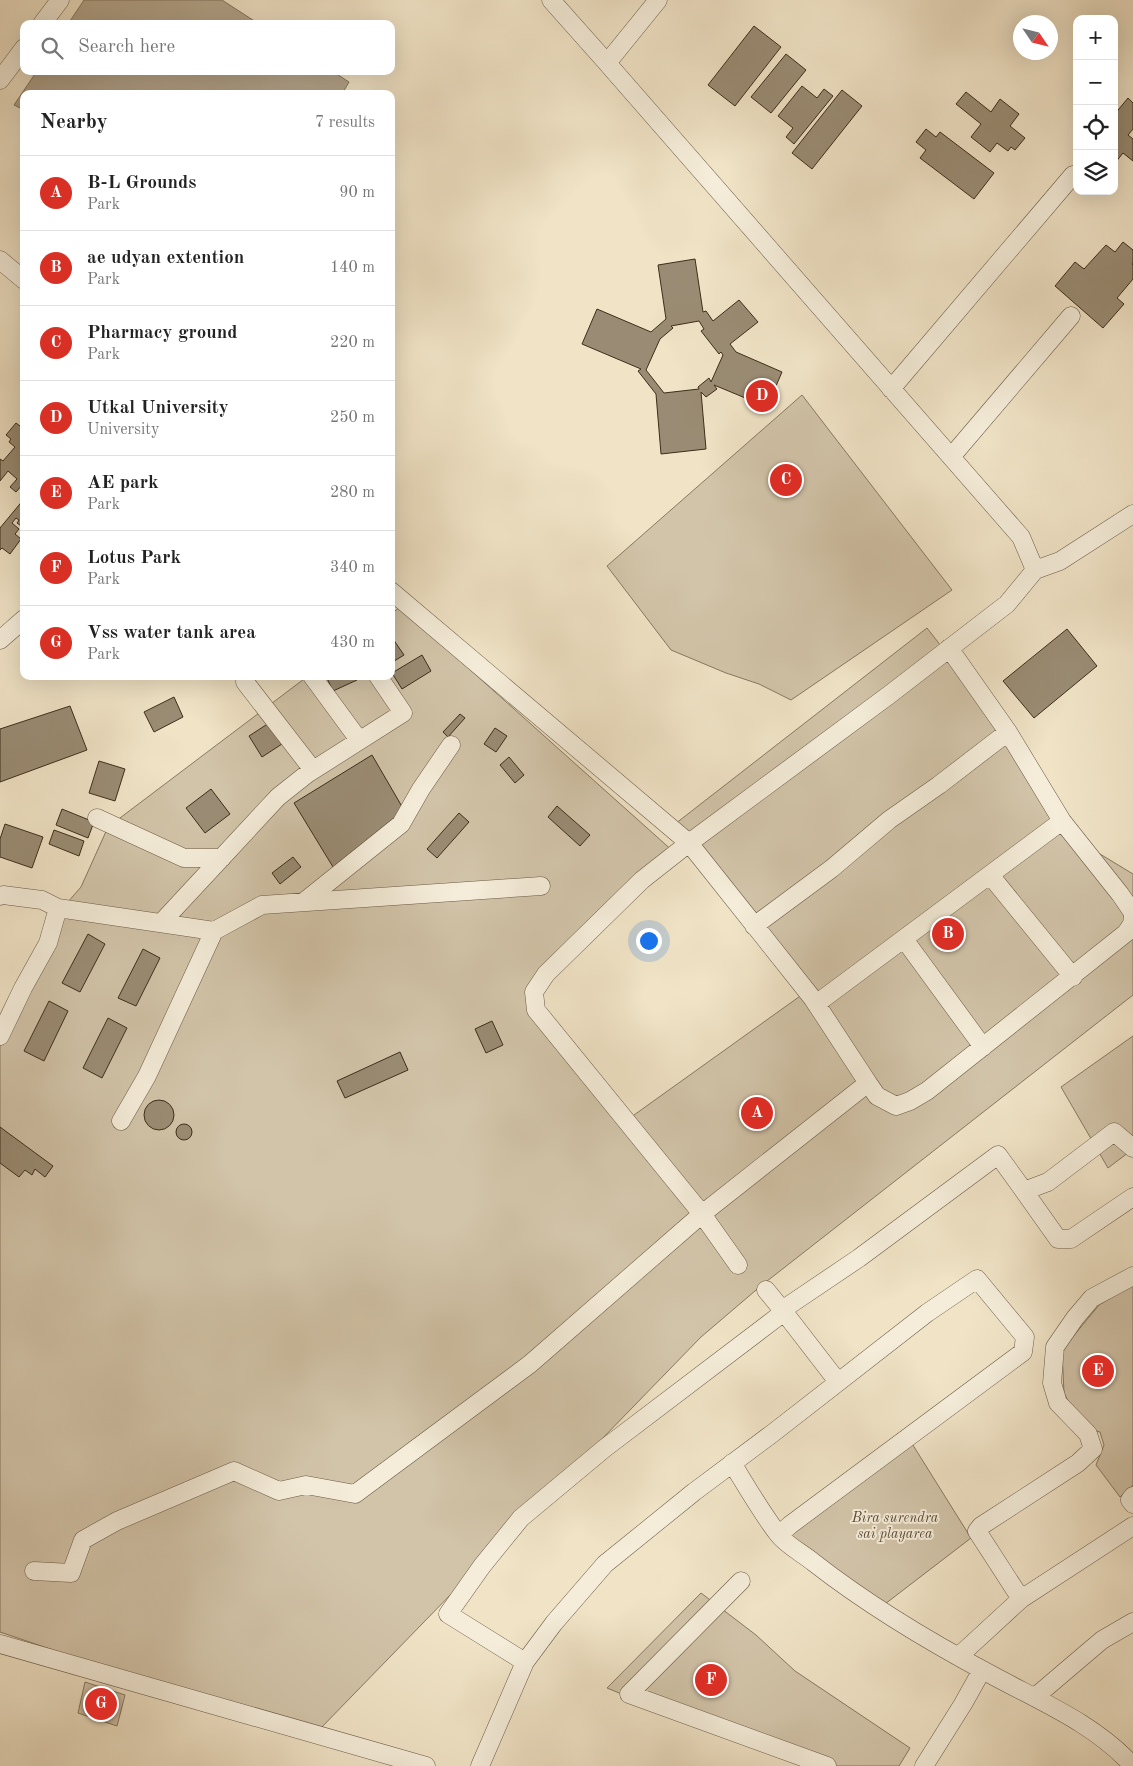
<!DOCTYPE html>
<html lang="en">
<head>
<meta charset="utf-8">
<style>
	:root { --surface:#fff; --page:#f2f2f2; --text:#222; --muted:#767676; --line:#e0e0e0; --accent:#d93025 }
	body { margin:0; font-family:"Old Standard TT",serif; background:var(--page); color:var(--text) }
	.controls { position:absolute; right:15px; top:15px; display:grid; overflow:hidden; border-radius:10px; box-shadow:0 5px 20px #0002 }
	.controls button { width:45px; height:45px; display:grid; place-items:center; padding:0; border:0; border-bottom:1px solid var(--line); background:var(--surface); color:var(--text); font:25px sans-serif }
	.compass { position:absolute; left:1013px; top:15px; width:45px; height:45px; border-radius:50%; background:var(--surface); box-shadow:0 5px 20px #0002; rotate:125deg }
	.you { position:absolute; left:648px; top:940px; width:18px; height:18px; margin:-12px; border:4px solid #fff; border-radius:50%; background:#1a73e8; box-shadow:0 0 0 8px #1a73e833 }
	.badge { display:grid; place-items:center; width:32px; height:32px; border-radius:50%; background:var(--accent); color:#fff; font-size:16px; font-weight:700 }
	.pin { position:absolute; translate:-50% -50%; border:2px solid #fff; box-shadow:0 1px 5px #0006 }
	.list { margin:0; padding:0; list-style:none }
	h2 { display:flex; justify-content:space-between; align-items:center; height:65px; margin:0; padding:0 20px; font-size:21px }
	h2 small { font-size:16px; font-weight:400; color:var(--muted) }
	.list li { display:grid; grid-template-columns:32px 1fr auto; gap:15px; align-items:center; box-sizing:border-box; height:75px; padding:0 20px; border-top:1px solid var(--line) }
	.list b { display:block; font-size:19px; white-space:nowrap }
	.list p { margin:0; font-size:16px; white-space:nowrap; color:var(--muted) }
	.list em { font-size:16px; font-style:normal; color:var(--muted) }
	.icon { flex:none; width:28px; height:28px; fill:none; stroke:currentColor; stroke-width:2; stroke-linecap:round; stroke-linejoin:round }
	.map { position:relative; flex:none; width:1133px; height:1766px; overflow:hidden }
	.search { position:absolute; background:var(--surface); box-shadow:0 5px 20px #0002; left:20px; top:20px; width:375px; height:55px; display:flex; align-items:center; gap:12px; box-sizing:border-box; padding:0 18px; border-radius:10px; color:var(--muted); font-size:19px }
	.panel { position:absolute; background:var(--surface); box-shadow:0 5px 20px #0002; left:20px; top:90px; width:375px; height:590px; border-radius:10px }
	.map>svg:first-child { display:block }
	.green { fill:#d2c4a9; stroke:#887862 }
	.water { fill:#b3a58c; stroke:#84755f }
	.building { fill:#9a8c74; stroke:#3d2d1b; fill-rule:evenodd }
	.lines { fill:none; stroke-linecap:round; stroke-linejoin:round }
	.minor-casing { stroke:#6a5a46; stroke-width:19 }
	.minor { stroke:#f5edda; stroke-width:18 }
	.labels { text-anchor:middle; stroke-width:4; stroke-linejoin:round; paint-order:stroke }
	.park-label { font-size:14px; font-style:italic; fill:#5b4b37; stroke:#f5edda }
</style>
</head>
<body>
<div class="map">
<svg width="1133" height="1766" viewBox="0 0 1133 1766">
	<rect width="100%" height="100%" fill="#f0e3c6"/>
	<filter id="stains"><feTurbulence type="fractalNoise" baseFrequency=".004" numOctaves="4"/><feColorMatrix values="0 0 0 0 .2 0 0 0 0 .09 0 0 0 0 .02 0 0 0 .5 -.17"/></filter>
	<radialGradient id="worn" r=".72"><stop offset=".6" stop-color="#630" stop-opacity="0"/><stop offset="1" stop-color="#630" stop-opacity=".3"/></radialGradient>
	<!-- green -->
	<path class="green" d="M802 395 952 590 791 700 759 684 726 673 671 650 607 566Z
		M400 607 675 853 533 992 627 1120 803 994 675 824 927 628 1008 732 1064 819 1095 851 1133 874V995L762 1285 701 1337 318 1731 174 1691 0 1632V1043L59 912 81 887 108 827 308 676H391V614Z
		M1133 1036V1149L1108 1168 1061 1087Z
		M1133 1285V1485L1120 1497 1096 1465 1104 1445 1100 1432 1082 1428 1064 1393 1062 1350 1099 1305Z
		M911 1442 971 1538 885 1604 788 1535Z
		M701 1593 756 1635 795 1671 910 1748 899 1766H803L744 1744 607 1688Z
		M85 1682 125 1695 117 1726 78 1713Z"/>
	<!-- water -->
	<path class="water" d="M84 0H222L259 24H68Z
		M37 71H332L349 82 342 94H24V110L14 105Z"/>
	<!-- building -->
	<path class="building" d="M754 26 781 47 735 106 708 85Z
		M786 54 806 70 771 113 751 97Z
		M802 86 817 98 824 89 833 96 794 144 786 137 793 128 778 116Z
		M842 90 862 106 812 169 792 153Z
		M966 92 991 112 1000 99 1019 114 1010 126 1025 138 1015 150 1011 147 1008 151 997 143 990 152 971 137 981 124 956 104Z
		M1128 98 1133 103V129L1128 135 1133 139V161L1123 153 1115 163 1114 115Z
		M926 129 936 137 940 132 994 173 974 199 920 158 926 150 916 142Z
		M1123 242 1133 250V262L1132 264 1133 265V279L1117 298 1124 304 1103 328 1055 286 1075 262 1084 269 1106 245 1115 252Z
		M695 259 703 312 706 311 713 321 739 300 758 322 730 344 736 352 782 372 767 407 714 385 717 389 706 397 701 392 706 449 661 454 656 394 638 371 641 369 582 344 597 309 651 332 666 319 658 265ZM699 321 704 329 701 331 719 354 721 352 723 355 711 382 709 378 698 387 699 389 664 393 646 370 660 339 673 328 671 326Z
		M24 421V487L22 485 16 492 10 487 17 479 8 471 0 481V459L3 461 15 447 9 442 11 439 6 435 16 423 20 426Z
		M24 499V509L20 513 22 515 24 513V528L17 523 19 520 16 518 12 523 19 529 15 534 21 539 10 554 2 548 0 550V528Z
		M1067 629 1097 666 1034 718 1003 681Z
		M391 636 404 655 391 663Z
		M422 655 431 671 402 689 392 673Z
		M326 676H355L357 680 333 691Z
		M174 697 183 717 154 732 144 712Z
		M70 706 87 750 0 782V729Z
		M460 714 465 718 448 737 443 732Z
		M269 723 282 744 262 757 249 736Z
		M495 728 507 736 496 752 484 744Z
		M372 755 404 810 333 867 294 803Z
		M509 757 524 775 515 783 500 765Z
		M99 761 125 769 115 801 89 793Z
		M211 789 230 814 205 833 186 808Z
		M557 806 590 835 580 846 548 817Z
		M62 809 94 822 88 838 56 825Z
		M459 813 469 822 437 858 427 849Z
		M5 824 43 837 32 868 0 857V839Z
		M54 830 84 841 79 856 49 844Z
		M293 857 301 867 280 884 272 873Z
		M88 934 105 944 80 992 62 983Z
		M143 949 160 958 136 1006 118 998Z
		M49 1001 68 1011 44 1061 24 1051Z
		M108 1018 127 1028 102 1078 83 1068Z
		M492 1021 503 1045 486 1053 475 1029Z
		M400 1052 408 1070 345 1098 337 1081Z
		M144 1115a15 15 0 1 1 30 0a15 15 0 1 1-30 0Z
		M176 1132a8 8 0 1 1 16 0a8 8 0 1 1-16 0Z
		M0 1127 53 1166 45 1177 35 1169 32 1175 25 1170 19 1177 0 1163Z"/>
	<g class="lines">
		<defs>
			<path id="minor" d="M551 0 607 63
				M658 0 607 63 1021 537 1035 570 1007 604 889 695 689 843 813 999 868 1083 702 1214 738 1265
				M42 24 60 0
				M0 80 24 48
				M0 260 24 280
				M891 389 1073 175
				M951 457 1071 316
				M1035 570 1060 561 1133 514
				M0 640 24 619
				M949 648 1008 732 1062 821 1120 894 1133 913
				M312 676 359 740
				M245 682 313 770
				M97 818 184 858H222
				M990 875 1073 977
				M0 896 3 895 42 900 58 908 48 943 23 988 0 1036
				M305 901 401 824 421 789 451 745
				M58 908 214 931 147 1076 121 1121
				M161 923 278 797 307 774 403 713 378 676
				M754 926 831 869 889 820 939 785 1008 732
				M214 931 262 905 541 886
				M904 939 983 1047
				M816 1004 1062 821
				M868 1083 877 1096 896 1106 910 1101 927 1091 1126 933 1132 924 1133 917
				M1024 1191 1058 1239H1071L1133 1197
				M782 1310 859 1258 998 1155 1024 1191 1048 1182 1114 1132 1133 1148
				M784 1312 838 1382
				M732 1463C747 1487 761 1512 778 1534 786 1545 802 1553 813 1562 868 1605 928 1641 990 1674 1039 1701 1094 1723 1133 1766
				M1133 1496 1130 1500 1133 1504
				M34 1571 71 1573 83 1540 117 1521 234 1471 279 1491 306 1485 355 1494 530 1364 702 1214 536 1010 534 992 546 974 642 880 689 843 391 591
				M741 1581 629 1694 827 1766
				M1021 1599 977 1531 981 1526 1078 1463 1093 1449 1088 1434 1058 1403 1052 1383 1055 1347 1075 1318 1092 1298 1133 1276
				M0 1644 426 1766
				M959 1656 1021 1599 1133 1526
				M525 1662 554 1623 605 1564 694 1492 773 1433 927 1313 977 1279 1025 1337 1023 1352 790 1525 779 1535
				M1035 1697 1102 1640 1133 1622
				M480 1766 525 1662 448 1614 482 1566 521 1518 605 1448 784 1312 766 1290
				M924 1766 963 1704 982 1670"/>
		</defs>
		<!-- minor casing -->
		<use href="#minor" class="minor-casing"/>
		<!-- minor -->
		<use href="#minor" class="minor"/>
	</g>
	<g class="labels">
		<!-- park labels -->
		<g class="park-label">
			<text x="895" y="1522">Bira surendra<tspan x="895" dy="16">sai playarea</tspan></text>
		</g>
	</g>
	<rect width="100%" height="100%" filter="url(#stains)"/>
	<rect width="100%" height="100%" fill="url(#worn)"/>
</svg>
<div class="controls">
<button>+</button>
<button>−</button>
<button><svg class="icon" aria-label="locate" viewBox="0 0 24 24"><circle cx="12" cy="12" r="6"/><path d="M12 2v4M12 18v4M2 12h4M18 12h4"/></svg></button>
<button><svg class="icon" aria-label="layers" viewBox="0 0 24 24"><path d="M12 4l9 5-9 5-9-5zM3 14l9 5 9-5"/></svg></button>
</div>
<svg class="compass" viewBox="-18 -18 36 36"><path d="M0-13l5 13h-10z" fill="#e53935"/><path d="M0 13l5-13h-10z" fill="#767676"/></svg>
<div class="you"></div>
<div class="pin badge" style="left:757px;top:1113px">A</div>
<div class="pin badge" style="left:948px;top:934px">B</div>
<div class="pin badge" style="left:786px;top:480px">C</div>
<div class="pin badge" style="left:762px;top:396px">D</div>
<div class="pin badge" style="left:1098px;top:1371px">E</div>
<div class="pin badge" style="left:711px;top:1680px">F</div>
<div class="pin badge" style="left:101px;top:1704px">G</div>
<div class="search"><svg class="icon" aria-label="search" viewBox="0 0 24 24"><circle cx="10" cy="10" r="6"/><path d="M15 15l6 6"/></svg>Search here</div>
<section class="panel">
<h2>Nearby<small>7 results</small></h2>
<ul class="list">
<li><span class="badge">A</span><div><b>B-L Grounds</b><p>Park</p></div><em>90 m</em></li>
<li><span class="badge">B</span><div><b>ae udyan extention</b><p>Park</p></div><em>140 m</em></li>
<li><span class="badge">C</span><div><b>Pharmacy ground</b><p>Park</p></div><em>220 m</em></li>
<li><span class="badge">D</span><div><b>Utkal University</b><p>University</p></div><em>250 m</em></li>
<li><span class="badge">E</span><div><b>AE park</b><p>Park</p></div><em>280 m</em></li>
<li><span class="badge">F</span><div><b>Lotus Park</b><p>Park</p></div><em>340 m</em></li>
<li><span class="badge">G</span><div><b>Vss water tank area</b><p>Park</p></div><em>430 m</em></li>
</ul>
</section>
</div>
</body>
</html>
